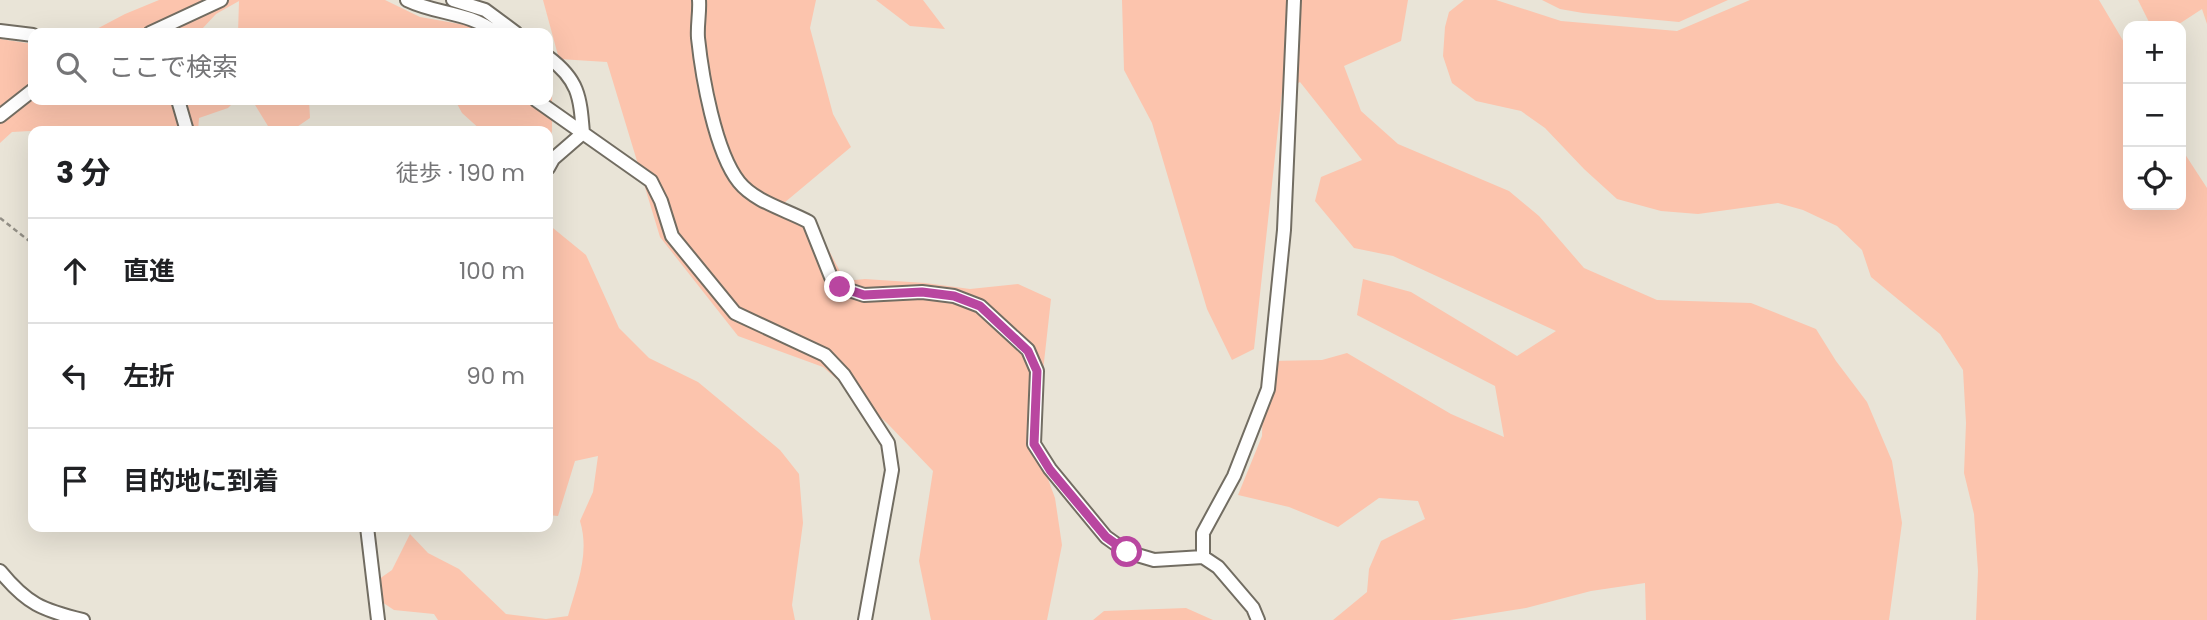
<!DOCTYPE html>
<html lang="ja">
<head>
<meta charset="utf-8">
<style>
	:root { --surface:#fff; --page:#f6f6f6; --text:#202124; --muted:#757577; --line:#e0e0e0 }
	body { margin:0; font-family:Poppins,"Noto Sans JP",sans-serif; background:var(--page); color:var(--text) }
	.controls { position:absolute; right:21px; top:21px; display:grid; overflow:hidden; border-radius:14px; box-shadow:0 7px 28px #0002 }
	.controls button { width:63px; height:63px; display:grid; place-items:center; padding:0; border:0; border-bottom:2px solid var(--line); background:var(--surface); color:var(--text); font:35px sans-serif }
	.stop { position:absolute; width:21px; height:21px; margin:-16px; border:5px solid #b946a0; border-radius:50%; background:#fff }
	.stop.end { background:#b946a0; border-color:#fff; box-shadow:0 2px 7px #0008 }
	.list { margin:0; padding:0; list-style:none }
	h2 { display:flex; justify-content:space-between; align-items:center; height:91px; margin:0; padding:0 28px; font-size:30px }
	h2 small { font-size:23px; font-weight:400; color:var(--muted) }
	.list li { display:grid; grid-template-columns:46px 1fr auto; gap:21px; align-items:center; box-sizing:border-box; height:105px; padding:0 28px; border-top:2px solid var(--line) }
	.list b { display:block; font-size:26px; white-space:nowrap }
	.list em { font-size:23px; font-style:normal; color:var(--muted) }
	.icon { flex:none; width:38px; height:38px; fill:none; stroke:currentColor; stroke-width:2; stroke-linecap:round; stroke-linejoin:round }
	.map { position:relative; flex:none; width:2207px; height:620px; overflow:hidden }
	.search { position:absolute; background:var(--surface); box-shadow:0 7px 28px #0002; left:28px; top:28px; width:525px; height:77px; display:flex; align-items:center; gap:18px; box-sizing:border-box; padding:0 24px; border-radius:14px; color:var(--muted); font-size:26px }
	.panel { position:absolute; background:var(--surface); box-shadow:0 7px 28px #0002; left:28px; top:126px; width:525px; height:406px; border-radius:14px }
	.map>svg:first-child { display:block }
	.green { fill:#fcc4ad }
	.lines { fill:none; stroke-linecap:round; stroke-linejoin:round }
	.minor-casing { stroke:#726d62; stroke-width:16 }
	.path { stroke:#938f86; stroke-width:2.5; stroke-dasharray:5 3.5; stroke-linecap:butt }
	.minor { stroke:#fff; stroke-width:12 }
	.route { stroke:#b946a0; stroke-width:9 }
</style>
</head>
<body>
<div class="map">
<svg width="2207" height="620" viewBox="0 0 2207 620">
	<rect width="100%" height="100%" fill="#e9e4d7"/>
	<!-- green -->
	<path class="green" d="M159 0H385L420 17 471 26 481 33H238L239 1 216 14 202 29 205 33H89L125 14Z
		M543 0H816L810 28 833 114 851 147 784 203 813 220 845 281 865 279 925 283 970 289 1018 284 1051 299 1040 398 1038 452 1055 498 1062 545 1047 620H931L919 561 933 471 887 423 823 367 738 336 660 237 607 62 559 59Z
		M876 0H923L945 29 910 26Z
		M1122 0H1408L1401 41 1344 66 1361 111 1398 144 1509 191 1539 216 1584 268 1657 300 1751 303 1816 329 1836 361 1867 402 1892 461 1902 523 1889 620H1646L1645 583 1591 591 1526 608 1450 620H1333L1367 592 1369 569 1381 541 1425 519 1418 501 1379 498 1338 527 1289 507 1238 495 1262 436 1264 361 1322 360 1347 353 1451 414 1504 437 1495 386 1357 315 1363 279 1411 292 1517 356 1556 331 1393 256 1354 248 1315 201 1321 177 1362 160 1300 82 1282 92 1254 349 1232 360 1207 309 1152 123 1124 70Z
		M1464 0H1496L1561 21 1677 31 1750 0H2099L2128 49V205H2181V148L2207 188V620H1976L1978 571 1974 514 1964 473 1966 423 1963 370 1940 334 1871 277 1862 250 1837 226 1803 210 1778 203 1698 214 1661 211 1617 199 1584 169 1545 128 1521 111 1476 101 1452 83 1443 56 1445 27 1449 12Z
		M1542 0H1728L1679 22 1583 13 1560 9Z
		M2138 0H2207V24L2202 9 2176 26H2151Z
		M0 39 33 44V100H236L228 108 199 118 198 131H123L121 126 12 132 0 143Z
		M548 82 552 86V131L548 145V131H482L462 113 455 100H548Z
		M252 100H309L310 118 291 131H271Z
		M548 224 586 255 619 328 649 358 698 382 780 450 799 474 803 523 792 605 795 620H438L434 614 394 610 376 598 372 584 392 570 410 534 428 553 459 569 506 614 546 619 568 616C577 584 590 554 580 521L593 492 598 456 575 461 558 516 548 515Z
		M1186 608 1213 620H1093L1104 611Z"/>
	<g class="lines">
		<defs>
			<path id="minor" d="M407 0C438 15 468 11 496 33
				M453 0 485 10 516 33
				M699 0C700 12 697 25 698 38 702 76 715 152 739 182 755 202 787 210 809 222L831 277 840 287 864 295 922 292 954 296 980 306 1028 350 1037 371 1034 444 1050 469 1106 537 1127 552 1154 560 1203 557 1218 567 1253 608 1258 620
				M0 31 33 35
				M150 33 221 0
				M548 57C579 80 580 97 583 133L553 159 548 168
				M178 100 187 131
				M536 100 651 181 661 201 672 236 735 313 825 355 844 375 888 443 892 470 865 620
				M0 116 33 90
				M367 527 378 620
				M1203 557V533L1234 476 1268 389 1284 230 1294 0
				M0 571C27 604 42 610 83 620"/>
		</defs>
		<!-- minor casing -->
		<use href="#minor" class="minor-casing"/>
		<!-- path -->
		<path class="path" d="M0 218 33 244"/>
		<!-- minor -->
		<use href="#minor" class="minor"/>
	</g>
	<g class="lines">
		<!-- route -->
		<path class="route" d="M840 287 864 295 922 292 954 296 980 306 1028 351 1037 371 1034 444 1050 470 1106 537 1127 552"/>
	</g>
</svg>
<div class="controls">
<button>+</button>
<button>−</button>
<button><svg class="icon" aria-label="locate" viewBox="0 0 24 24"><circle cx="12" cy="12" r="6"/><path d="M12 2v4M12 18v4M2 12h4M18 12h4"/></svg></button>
</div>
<div class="stop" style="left:1127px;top:552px"></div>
<div class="stop end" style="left:840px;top:287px"></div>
<div class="search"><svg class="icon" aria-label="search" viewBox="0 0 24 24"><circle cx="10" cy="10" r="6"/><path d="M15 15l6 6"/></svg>ここで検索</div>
<section class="panel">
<h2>3 分<small>徒歩 · 190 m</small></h2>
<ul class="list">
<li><svg class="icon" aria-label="ahead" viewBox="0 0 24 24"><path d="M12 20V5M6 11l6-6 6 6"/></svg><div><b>直進</b></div><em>100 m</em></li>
<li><svg class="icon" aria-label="left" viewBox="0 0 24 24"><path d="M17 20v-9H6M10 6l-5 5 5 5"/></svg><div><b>左折</b></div><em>90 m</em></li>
<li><svg class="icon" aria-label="arrive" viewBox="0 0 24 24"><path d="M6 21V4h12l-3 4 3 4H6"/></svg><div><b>目的地に到着</b></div></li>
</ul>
</section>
</div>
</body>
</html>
